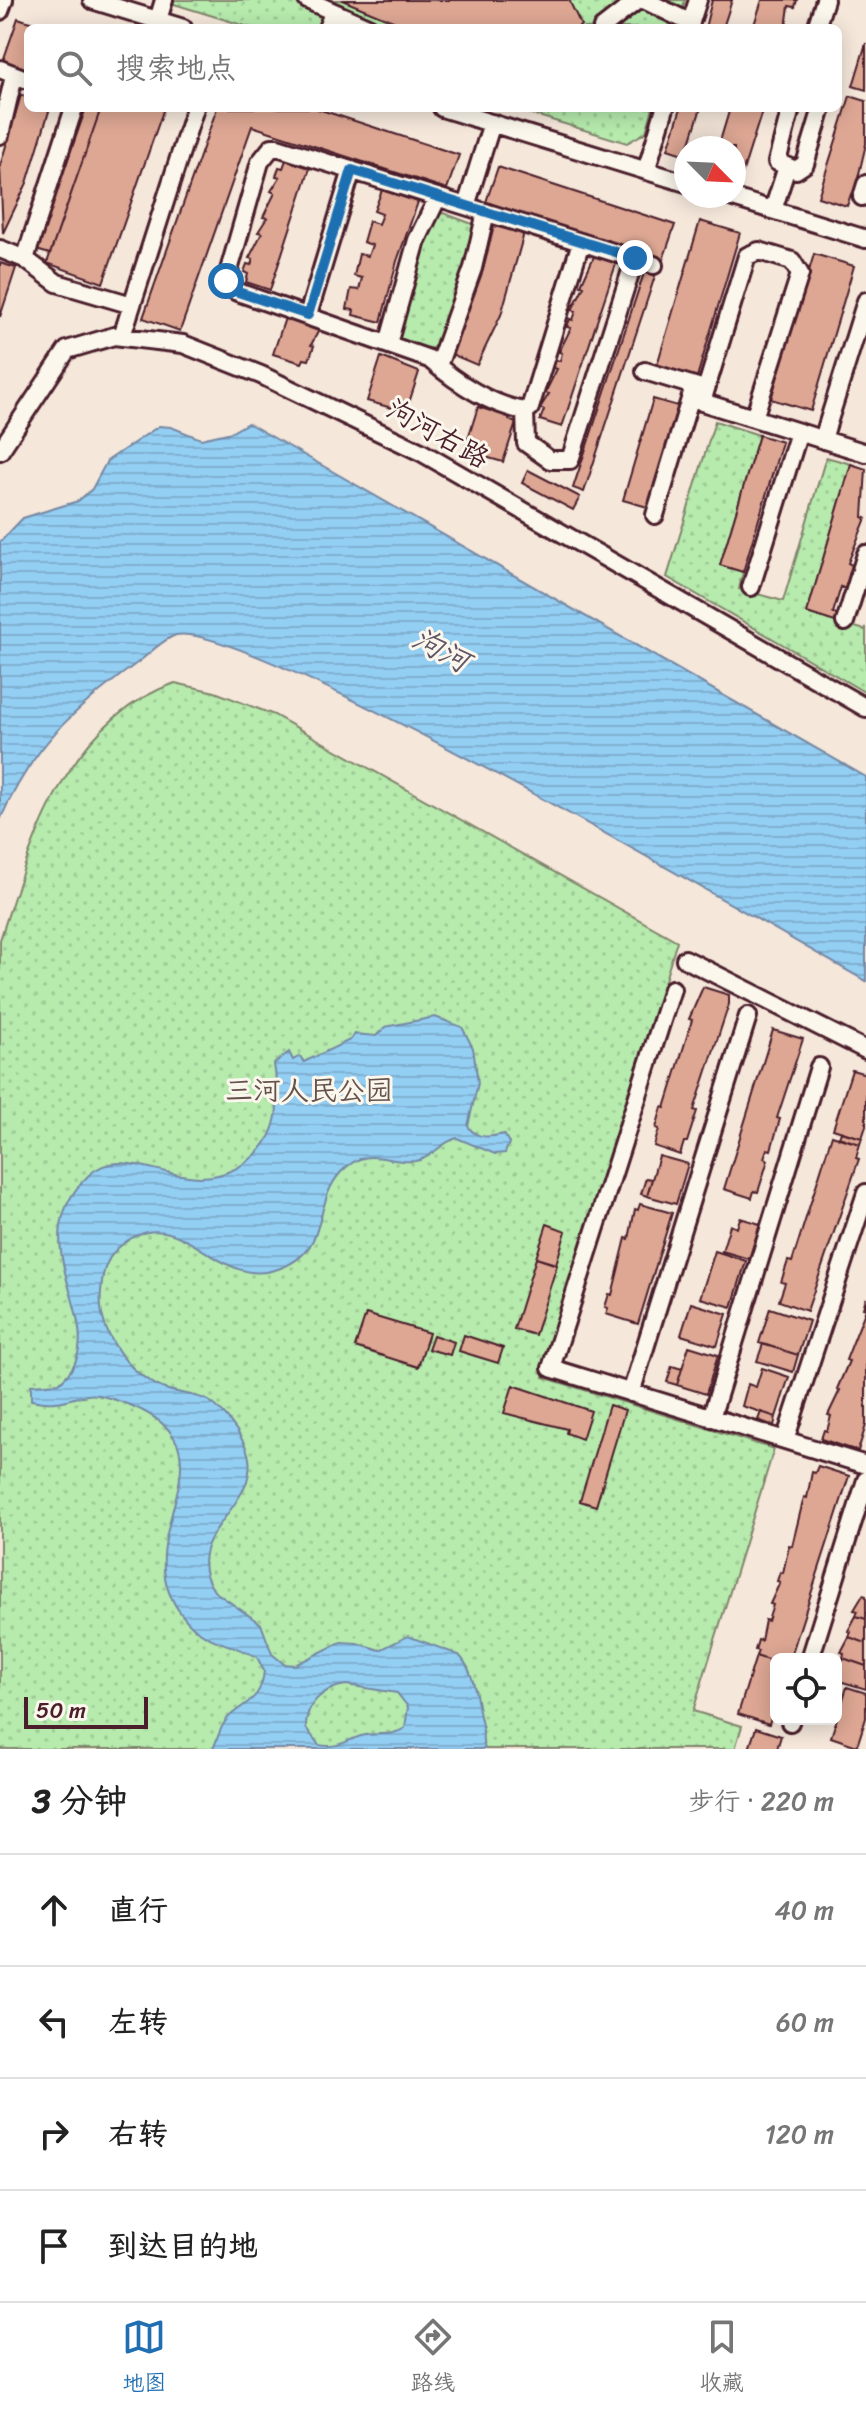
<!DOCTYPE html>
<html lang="zh">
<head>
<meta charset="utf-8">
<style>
	:root { --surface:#fff; --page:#f2f2f2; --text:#222; --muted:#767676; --line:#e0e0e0; --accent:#1f6fb2 }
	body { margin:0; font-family:Sriracha,"LXGW WenKai TC",sans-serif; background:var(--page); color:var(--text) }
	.controls { position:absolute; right:24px; bottom:24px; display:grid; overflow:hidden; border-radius:12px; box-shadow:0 4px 20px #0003 }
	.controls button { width:72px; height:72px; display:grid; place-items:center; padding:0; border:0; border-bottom:2px solid var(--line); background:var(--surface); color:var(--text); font:40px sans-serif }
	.compass { position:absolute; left:674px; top:136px; width:72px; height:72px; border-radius:50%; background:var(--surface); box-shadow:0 4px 20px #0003; rotate:114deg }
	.scale { position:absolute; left:24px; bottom:20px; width:124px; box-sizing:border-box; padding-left:8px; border:4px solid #4a1f2b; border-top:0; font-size:22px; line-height:28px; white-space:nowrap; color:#4a1f2b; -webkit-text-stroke:6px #fbf7ec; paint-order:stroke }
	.stop { position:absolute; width:24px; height:24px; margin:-18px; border:6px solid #1f6fb2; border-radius:50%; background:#fff }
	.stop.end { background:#1f6fb2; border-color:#fff; box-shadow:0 2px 8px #0008 }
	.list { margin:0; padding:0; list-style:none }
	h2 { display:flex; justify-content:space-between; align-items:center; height:104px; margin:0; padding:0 32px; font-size:34px }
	h2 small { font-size:26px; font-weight:400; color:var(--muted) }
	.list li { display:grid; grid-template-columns:52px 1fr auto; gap:24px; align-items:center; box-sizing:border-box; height:112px; padding:0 32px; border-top:2px solid var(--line) }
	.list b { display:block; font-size:30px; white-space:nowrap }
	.list em { font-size:26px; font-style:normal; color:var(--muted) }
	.icon { flex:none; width:44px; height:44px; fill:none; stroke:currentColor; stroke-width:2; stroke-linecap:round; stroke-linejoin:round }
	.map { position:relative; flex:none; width:866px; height:1749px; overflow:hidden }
	.search { position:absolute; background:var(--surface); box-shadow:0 4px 20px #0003; left:24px; right:24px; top:24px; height:88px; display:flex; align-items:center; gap:20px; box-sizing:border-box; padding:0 28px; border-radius:12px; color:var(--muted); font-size:30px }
	.sheet { height:552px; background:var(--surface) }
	nav { display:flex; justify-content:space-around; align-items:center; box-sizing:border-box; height:112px; border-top:2px solid var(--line); background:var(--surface); font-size:22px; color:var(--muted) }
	nav a { display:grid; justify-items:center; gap:4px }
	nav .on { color:var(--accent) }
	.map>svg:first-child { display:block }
	.grass { fill:url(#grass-dots); stroke:#80856c; stroke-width:2 }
	.water { fill:url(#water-rules); stroke:#7688a3; stroke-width:2; fill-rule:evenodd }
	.building { fill:#dda794; stroke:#4a1f2b; stroke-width:2 }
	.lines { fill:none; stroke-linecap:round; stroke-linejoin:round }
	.minor-casing { stroke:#4a1f2b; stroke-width:22 }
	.minor { stroke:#fbf7ec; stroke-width:16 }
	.route { stroke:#1f6fb2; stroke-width:10 }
	.labels { text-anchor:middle; stroke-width:6; stroke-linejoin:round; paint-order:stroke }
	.street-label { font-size:28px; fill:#4a1f2b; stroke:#fbf7ec }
	.park-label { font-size:28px; fill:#65524c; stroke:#fbf7ec }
	.water-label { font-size:30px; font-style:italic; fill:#605467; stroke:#fbf7ec }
</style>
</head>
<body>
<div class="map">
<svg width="866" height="1749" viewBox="0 0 866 1749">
	<defs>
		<pattern id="grass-dots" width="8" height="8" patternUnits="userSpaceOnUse" patternTransform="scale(2)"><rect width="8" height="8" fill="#b6ebad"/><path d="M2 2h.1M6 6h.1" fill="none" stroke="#9ec995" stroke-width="1.8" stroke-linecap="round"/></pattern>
		<pattern id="water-rules" width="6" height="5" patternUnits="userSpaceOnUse" patternTransform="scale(2)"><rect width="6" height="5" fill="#93cef3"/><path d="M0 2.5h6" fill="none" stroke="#80b0d0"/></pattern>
	</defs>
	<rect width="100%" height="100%" fill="#f5e7da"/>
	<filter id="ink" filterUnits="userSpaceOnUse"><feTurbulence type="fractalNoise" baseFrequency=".0125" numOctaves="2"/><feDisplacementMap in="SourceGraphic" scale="16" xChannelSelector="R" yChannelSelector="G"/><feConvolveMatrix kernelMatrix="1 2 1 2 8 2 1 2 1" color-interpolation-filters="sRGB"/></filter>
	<g filter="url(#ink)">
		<!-- grass -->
		<path class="grass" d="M161 0H685L677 28H252Z
			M512 108H653L646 132 627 143Z
			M443 213 475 225C470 249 452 344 428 350L399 338 413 277 438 215Z
			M715 421 759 435 720 565 743 572 739 589 783 601 826 457 851 464 807 613 865 630 866 627V693L667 577Z
			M175 683 215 692 274 715 677 941 543 1377 774 1449 693 1711 742 1726 735 1749H0V940C32 841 66 721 175 683Z"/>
		<!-- water -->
		<path class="water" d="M248 423 866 777V981C771 928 246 619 176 635 163 639 148 655 137 663 71 712 34 744 0 820V542L23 518 78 501 92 489 107 461 159 426 171 427 201 439 232 432Z
			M435 1017 462 1027 473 1048 478 1083 468 1126C476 1140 491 1137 504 1134L509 1143 505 1153 495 1154 457 1138C441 1142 431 1159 415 1161 385 1164 368 1144 341 1172 311 1205 332 1250 278 1269 214 1292 179 1193 118 1248 105 1260 102 1275 101 1292 97 1331 127 1372 162 1388 177 1394 195 1393 209 1401 223 1410 237 1429 244 1443 274 1504 173 1531 214 1591L261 1624 272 1654 284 1664 295 1665 341 1642 357 1643 380 1650 408 1636 459 1655C477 1674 476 1704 482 1725 485 1734 480 1739 485 1749H213C218 1738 221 1723 231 1715 249 1700 261 1699 264 1671L257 1657C235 1645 210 1643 192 1626 102 1539 271 1440 102 1396 85 1391 72 1401 55 1402 47 1403 38 1401 31 1400V1385L59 1383C123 1330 11 1248 89 1175 130 1135 192 1212 255 1155 282 1130 279 1098 274 1064L289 1052 293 1060 300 1056 304 1062 350 1040 355 1034 376 1036 385 1027ZM346 1685 397 1693 408 1707 405 1728C390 1738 377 1731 361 1736 345 1741 337 1749 319 1745L306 1728C305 1704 323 1688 346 1685Z"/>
		<!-- building -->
		<path class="building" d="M342 0H569L581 25 578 28H410Z
			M712 0H732L723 28H705Z
			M762 0H797L795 7 789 6 786 28H753Z
			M18 18 48 28H28V69L3 61Z
			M866 43V90L853 86Z
			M21 95 28 96V108H50L27 183 3 233 0 166Z
			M850 96 866 101V144L854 195 851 194 847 206 818 197Z
			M86 108H101L50 254 36 250Z
			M101 108H164L103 283 47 263Z
			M217 108H315L459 155 447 189 252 126 180 331 143 318Z
			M681 108H701L686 155 668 149Z
			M730 108H763L742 174 734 172V148H718Z
			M286 160 310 168 270 290 246 282 248 274 244 272 247 264 251 265 253 259 249 258 262 233 258 232 267 218 263 217 275 193 271 191 280 177 276 176 279 167 283 168Z
			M498 167 675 225 663 260 486 202Z
			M382 190 418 202 397 261 381 322 353 315 354 310 347 309 351 289 359 290 362 278 354 276 359 254 368 256 372 245 363 242 369 221 378 224 382 214 374 211Z
			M700 221 740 233 697 377 657 365Z
			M494 226 522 233 523 237 501 315 477 365 451 354 483 270Z
			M595 254 617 261 562 427 540 420 544 410 540 408 549 394 545 393 557 369 553 368 556 360 560 361 562 353 559 352 571 328 567 327 570 319 573 320 576 311 572 310 584 286 581 285Z
			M814 254 854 266 811 411 771 399Z
			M0 263 16 268 0 317Z
			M646 267 657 270 584 492 573 488Z
			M286 315 315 324 313 329 319 330 311 345 314 346 309 360 304 359 302 363 273 354Z
			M381 357 419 372 406 412 367 401Z
			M653 399 681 407 651 508 623 500Z
			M478 407 510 417 509 420 516 423 503 462 464 451Z
			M759 435 782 442 743 572 720 565Z
			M851 464 866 469 863 517 866 518 848 563 852 565 845 589 841 587 833 613 837 614 835 622 807 613Z
			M528 470 580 497 573 510 522 483Z
			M703 987 729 995V1004L694 1110 697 1111 687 1142H684L680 1155 654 1146 659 1129 656 1128 662 1107 665 1108 692 1020 689 1019Z
			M773 1030 803 1039 777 1118 780 1119 771 1150 767 1149 764 1158 768 1160 758 1192 754 1191 752 1198 724 1189Z
			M852 1070 866 1074V1126L862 1138 833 1129Z
			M841 1132 862 1138 860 1144 839 1138Z
			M832 1135 860 1144 856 1158 859 1159 807 1311 779 1301 785 1283 781 1282 788 1261 792 1262Z
			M659 1156 688 1164 676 1204 647 1196Z
			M646 1178 652 1179 647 1196 641 1194Z
			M640 1204 672 1213 638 1324 606 1314 608 1308 605 1307 609 1294 612 1295 626 1238 629 1239 635 1209 638 1210Z
			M740 1218 760 1224 749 1259 722 1251 730 1225 737 1228Z
			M547 1224 566 1231 556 1264 536 1258Z
			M715 1251 746 1261 732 1307 700 1298Z
			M536 1258 557 1265 535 1335 514 1329Z
			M866 1298V1425L858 1451 821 1439 824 1430 827 1431 831 1416 828 1415 840 1390 837 1389 849 1361 846 1360 866 1309 863 1308Z
			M691 1303 727 1314 717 1346 681 1335Z
			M770 1308 809 1321 798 1355 759 1343Z
			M366 1314 429 1333 418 1367 355 1347Z
			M433 1335 454 1342 450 1355 428 1349Z
			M464 1335 503 1348 498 1363 459 1351Z
			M763 1344 798 1355 793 1372 757 1361Z
			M689 1346 718 1355 706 1394 677 1385Z
			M672 1366 682 1369 677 1385 667 1382Z
			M762 1368 789 1377 776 1417 742 1406 748 1384 756 1387Z
			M513 1385 591 1411 582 1439 566 1433 567 1429 504 1413Z
			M609 1405 625 1410 596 1506 580 1501Z
			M761 1412 776 1417 774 1426 758 1420Z
			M818 1466 849 1476 790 1659H776V1663L756 1656 758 1651 755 1650 758 1640 761 1641 765 1620 768 1621 773 1605 770 1604 780 1582 777 1581 780 1572 783 1573 789 1545 792 1546 804 1497 807 1498 812 1472 815 1473Z
			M863 1595 866 1596V1619L856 1616 858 1611 854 1610Z
			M856 1616 866 1619V1643L849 1637 851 1632 848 1631Z
			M849 1637 866 1643V1666L843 1658 844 1653 841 1652Z
			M756 1656 776 1663V1703L769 1724 738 1714Z
			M843 1658 866 1666V1689L836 1680V1663L841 1665Z
			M847 1687 866 1693V1718L857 1746 831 1737Z
			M756 1728 781 1736 777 1749H749Z"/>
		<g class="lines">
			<defs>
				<path id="minor" d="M92 0 183 28
					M307 0 370 28
					M644 0 691 23
					M0 11 4 0
					M158 20 164 0
					M327 28 333 13
					M602 28 638 0
					M689 28 698 0
					M816 28 825 0
					M0 69 28 80
					M442 108 686 183
					M791 108 777 162 796 170 805 164 822 108
					M0 135 14 76
					M646 171 665 108
					M727 196 866 239
					M862 197 866 184
					M466 206 492 123
					M773 210 787 167
					M581 242 530 408 525 411C489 405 456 382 429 359L235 291 226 281 260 162 272 147H277C403 186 529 225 654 265
					M0 249 25 259 57 283 132 305
					M25 259 74 108
					M308 315 352 170
					M122 336 195 108
					M388 344 417 240 438 197
					M438 366 473 268 486 212
					M645 371 704 389
					M525 411 526 443 550 460H570L635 258
					M754 418 800 274 792 261 759 251 747 256 702 402C757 419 811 436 866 453
					M823 439 866 301
					M0 451 67 350 114 336 183 344 261 375 421 452 866 708
					M655 515 694 386
					M751 587 799 432
					M845 622 866 554
					M685 959 866 1050
					M672 989 551 1368 866 1465
					M631 1393 748 1016
					M711 1418 819 1067
					M785 1440 866 1193
					M810 1659 866 1480
					M790 1722 791 1719"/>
			</defs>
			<!-- minor casing -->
			<use href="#minor" class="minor-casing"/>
			<!-- minor -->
			<use href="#minor" class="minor"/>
		</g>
	</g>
	<g class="lines" filter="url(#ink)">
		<!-- route -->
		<path class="route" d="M226 281 235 291 308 315 352 170 635 258"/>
	</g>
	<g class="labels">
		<!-- street labels -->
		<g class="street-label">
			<text transform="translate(438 433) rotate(29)" y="10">泃河右路</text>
		</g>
		<!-- park labels -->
		<g class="park-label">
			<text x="309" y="1100">三河人民公园</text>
		</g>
		<!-- water labels -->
		<g class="water-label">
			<text transform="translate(441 650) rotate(28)" y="10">泃河</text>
		</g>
	</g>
</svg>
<div class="controls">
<button><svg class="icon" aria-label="locate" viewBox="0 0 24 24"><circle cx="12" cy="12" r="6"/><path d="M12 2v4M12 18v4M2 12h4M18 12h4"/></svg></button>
</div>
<svg class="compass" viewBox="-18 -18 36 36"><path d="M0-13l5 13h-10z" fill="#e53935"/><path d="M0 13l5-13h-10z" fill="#767676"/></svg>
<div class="scale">50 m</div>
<div class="stop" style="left:226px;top:281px"></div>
<div class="stop end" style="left:635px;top:258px"></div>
<div class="search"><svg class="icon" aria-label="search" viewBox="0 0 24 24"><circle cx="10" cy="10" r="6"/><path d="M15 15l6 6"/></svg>搜索地点</div>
</div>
<section class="sheet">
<h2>3 分钟<small>步行 · 220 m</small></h2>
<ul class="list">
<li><svg class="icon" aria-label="ahead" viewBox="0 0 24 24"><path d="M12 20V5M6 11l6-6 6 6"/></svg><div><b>直行</b></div><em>40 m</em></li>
<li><svg class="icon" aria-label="left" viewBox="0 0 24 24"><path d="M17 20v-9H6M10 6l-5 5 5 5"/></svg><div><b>左转</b></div><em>60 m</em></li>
<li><svg class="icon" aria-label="right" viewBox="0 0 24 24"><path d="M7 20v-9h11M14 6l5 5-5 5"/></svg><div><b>右转</b></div><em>120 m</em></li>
<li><svg class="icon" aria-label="arrive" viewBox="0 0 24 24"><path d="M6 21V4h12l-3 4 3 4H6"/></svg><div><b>到达目的地</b></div></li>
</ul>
</section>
<nav>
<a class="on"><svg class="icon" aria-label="map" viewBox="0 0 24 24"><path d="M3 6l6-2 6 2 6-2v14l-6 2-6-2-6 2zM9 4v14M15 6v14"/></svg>地图</a>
<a><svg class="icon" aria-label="directions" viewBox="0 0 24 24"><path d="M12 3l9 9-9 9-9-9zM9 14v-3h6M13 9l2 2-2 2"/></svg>路线</a>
<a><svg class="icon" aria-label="saved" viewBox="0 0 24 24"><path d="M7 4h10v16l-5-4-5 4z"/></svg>收藏</a>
</nav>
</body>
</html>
